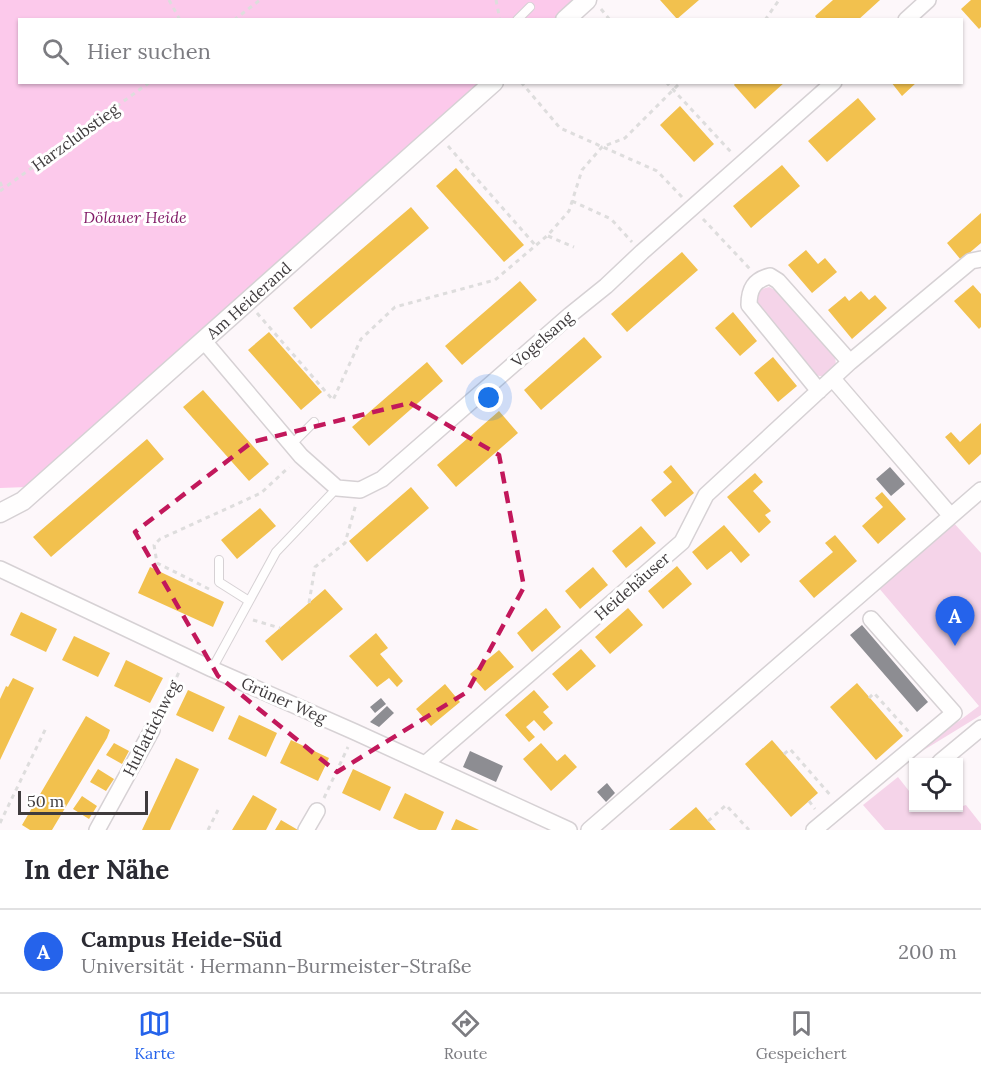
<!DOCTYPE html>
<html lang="de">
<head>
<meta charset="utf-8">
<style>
	:root { --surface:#fff; --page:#f2f2f3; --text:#2b2b33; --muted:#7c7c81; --line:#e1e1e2; --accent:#2563eb }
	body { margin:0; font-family:Lora,serif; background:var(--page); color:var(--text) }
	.controls { position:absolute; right:18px; bottom:18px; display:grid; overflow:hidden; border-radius:0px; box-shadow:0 2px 4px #0004 }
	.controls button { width:54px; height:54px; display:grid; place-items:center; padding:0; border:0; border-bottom:2px solid var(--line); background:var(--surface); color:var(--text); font:30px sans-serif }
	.scale { position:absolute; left:18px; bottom:15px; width:130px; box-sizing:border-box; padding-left:6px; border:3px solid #3f3b3d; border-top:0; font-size:16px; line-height:21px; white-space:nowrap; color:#3f3b3d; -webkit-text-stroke:4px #fff; paint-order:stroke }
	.you { position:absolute; left:489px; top:398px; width:21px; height:21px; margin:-15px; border:4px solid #fff; border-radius:50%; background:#1a73e8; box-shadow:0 0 0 9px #1a73e833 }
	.badge { display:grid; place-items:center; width:39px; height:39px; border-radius:50%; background:var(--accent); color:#fff; font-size:20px; font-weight:700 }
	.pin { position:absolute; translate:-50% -50px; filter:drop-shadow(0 2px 3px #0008) }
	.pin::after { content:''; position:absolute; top:32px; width:21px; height:18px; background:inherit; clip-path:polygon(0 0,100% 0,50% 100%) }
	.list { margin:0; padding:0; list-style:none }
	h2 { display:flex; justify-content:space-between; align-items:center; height:78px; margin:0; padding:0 24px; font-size:26px }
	h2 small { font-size:20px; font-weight:400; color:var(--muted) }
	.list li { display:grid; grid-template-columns:39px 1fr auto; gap:18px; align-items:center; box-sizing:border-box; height:84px; padding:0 24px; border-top:2px solid var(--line) }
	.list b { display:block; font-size:22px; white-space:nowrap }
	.list p { margin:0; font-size:20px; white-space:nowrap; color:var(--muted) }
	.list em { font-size:20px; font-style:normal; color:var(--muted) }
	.icon { flex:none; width:33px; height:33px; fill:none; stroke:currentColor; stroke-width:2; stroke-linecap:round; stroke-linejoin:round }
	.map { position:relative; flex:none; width:981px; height:830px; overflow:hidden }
	.search { position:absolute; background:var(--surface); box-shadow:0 2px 4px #0004; left:18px; right:18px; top:18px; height:66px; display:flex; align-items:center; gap:15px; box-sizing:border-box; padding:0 21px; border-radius:0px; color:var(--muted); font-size:22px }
	.sheet { height:162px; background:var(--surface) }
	nav { display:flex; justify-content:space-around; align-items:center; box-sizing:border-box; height:84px; border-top:2px solid var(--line); background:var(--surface); font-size:16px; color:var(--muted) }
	nav a { display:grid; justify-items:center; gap:3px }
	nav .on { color:var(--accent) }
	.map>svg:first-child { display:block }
	.green { fill:#f5d4e9 }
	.forest { fill:#fcc9eb }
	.homes { fill:#f2c14e }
	.industry { fill:#8d8d92 }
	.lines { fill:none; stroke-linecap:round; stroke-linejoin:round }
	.service-casing { stroke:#d6d1d4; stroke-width:10 }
	.minor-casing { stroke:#d6d1d4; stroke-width:18 }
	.tertiary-casing { stroke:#d6d1d4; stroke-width:21 }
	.path { stroke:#dedddd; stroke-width:3; stroke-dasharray:4.5 4.5; stroke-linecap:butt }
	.service { stroke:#fffefe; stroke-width:8 }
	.minor { stroke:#fffefe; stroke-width:15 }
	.tertiary { stroke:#fffefe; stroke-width:18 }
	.marked { fill:none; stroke:#c2185b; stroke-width:4.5; stroke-dasharray:12 8; stroke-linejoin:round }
	.labels { text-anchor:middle; stroke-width:6; stroke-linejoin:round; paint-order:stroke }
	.street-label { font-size:16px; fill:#3f3b3d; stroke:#fff }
	.park-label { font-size:16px; font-style:italic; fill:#821d68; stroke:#fff }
</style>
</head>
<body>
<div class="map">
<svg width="981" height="830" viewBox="0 0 981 830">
	<rect width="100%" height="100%" fill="#fdf7fa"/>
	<!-- green -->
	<path class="green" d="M769 287 779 292 834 354C841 374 826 382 809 372L757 306 756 296 759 290Z
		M952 521 981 553V715L901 764 937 731 959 721 979 706 878 587Z
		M898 777 913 796 914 808 934 811 950 810 966 805 981 824V830H885L863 805Z"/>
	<!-- forest -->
	<path class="forest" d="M0 0H587L565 20H20V82L493 83 28 487 0 488Z"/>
	<!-- homes -->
	<path class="homes" d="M660 0H699L677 19Z
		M833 0H880L858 20H818L815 16Z
		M971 0H981V27L979 29 961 9Z
		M736 82H785L755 109 734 85Z
		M891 82H917L902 96Z
		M858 98 876 119 827 162 808 141Z
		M680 106 714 144 694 162 660 125Z
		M782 165 800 186 751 228 733 206Z
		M456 168 524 245 504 262 436 186Z
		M411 207 429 228 311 329 293 308Z
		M981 213V243L961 260 947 243Z
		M806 250 818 264 825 258 837 272 812 293 788 265Z
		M682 252 698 270 627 332 611 314Z
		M520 281 537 300 462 365 445 346Z
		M973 285 981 294V327L979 329 954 301Z
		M861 291 869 300 875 295 887 308 852 339 828 310 845 296 849 301Z
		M733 312 757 341 740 356 715 328Z
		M269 332 322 392 301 410 248 350Z
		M584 337 602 357 541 410 524 390Z
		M773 357 797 386 778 402 754 373Z
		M427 362 443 381 369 446 352 427Z
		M203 390 269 464 249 481 183 407Z
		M499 411 518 433 456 487 437 465Z
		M981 423V454L969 465 945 437 951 432 960 442Z
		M147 439 164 459 51 557 33 537Z
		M671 465 694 493 665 517 651 500 672 482 663 472Z
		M755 473 763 482 753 491 771 511 765 515 771 522 759 533 727 497Z
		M411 487 429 508 367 562 349 541Z
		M882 492 906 519 878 544 862 526 883 507 875 498Z
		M260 508 276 526 237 559 221 540Z
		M724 525 750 555 741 563 731 551 707 570 692 552Z
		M641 526 656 543 626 568 612 551Z
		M835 535 857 561 814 598 799 581 833 552 825 543Z
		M677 566 692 584 663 609 648 591Z
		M150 567 224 602 213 627 138 593Z
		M593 567 608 585 580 609 565 591Z
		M325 589 343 609 282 661 265 641Z
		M546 608 561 627 532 652 517 633Z
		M628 608 643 625 610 654 595 637Z
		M21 612 57 629 46 652 10 635Z
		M376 633 388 648 380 654 403 681 397 687 389 678 377 687 349 656Z
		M74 636 110 653 98 677 62 660Z
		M581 649 596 666 567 691 552 674Z
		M499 650 514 667 485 691 470 674Z
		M126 660 163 678 150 703 114 686Z
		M13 678 34 688 0 760V699L6 686 8 687Z
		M857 683 903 736 876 760 830 707Z
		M445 684 460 702 431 726 416 709Z
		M188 690 225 707 213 732 176 715Z
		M534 690 549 707 543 712 553 723 544 731 534 720 526 727 535 737 529 742 505 715Z
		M239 715 277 733 266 757 228 739Z
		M86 716 110 730 107 738 52 830H30L22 825Z
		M291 740 329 758 318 781 280 763Z
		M772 740 818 793 791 817 745 764Z
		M114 743 129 751 122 764 106 755Z
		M541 743 557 761 565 754 577 767 551 791 523 759Z
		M176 758 199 769 170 830H142Z
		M98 769 114 779 106 791 90 782Z
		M353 769 391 787 380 811 342 793Z
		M405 793 444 812 436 830H419L393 818Z
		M253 795 277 809 266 830H232Z
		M82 796 97 806 89 819 73 809Z
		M696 807 716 830H669Z
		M456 819 479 830H451Z
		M281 820 298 830H275Z"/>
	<!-- industry -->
	<path class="industry" d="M890 467 905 484 891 496 876 479Z
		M862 625 928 702 917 712 850 635Z
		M381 698 386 704 375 713 370 707Z
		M387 706 394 713 379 727 370 722Z
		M470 751 503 766 496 782 463 767Z
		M607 783 615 793 606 802 597 792Z"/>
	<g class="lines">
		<defs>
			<path id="service" d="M517 20 530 7
				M292 444 314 422
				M219 560V582L249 601
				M212 669 276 552 337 488"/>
			<path id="minor" d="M906 20 928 0
				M203 340 301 456 337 488 360 490 382 479 570 315 606 286 642 252 834 82
				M833 379 951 516
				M819 391 749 305C749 289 754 280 770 276L778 281 850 362
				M0 569 212 669 355 732 569 830
				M940 762 981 728
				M425 764 682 542 706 495 850 362 971 261 981 259
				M97 830 152 730
				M306 830 317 811
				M589 830 981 490
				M814 830 954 713 871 619"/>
			<g id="tertiary">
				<path d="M565 20 587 0"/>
				<path id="s1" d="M0 513 23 501 494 82"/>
			</g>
		</defs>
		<!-- service casing -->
		<use href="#service" class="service-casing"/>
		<!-- minor casing -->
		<use href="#minor" class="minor-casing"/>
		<!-- tertiary casing -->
		<use href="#tertiary" class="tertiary-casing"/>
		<!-- path -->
		<path class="path" d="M169 0 180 20
			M496 0 500 20
			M601 9 610 20
			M234 20 260 0
			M765 20 779 0
			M521 82 560 128 657 171 682 197
			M666 82 731 152
			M448 146 536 246
			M0 182 3 189
			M0 191 150 82
			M572 201 611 219 632 242
			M703 219 750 269
			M548 236 574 247
			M257 313 333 400 361 339 395 307 495 280 548 235 569 211 582 170 602 147 625 138 681 82
			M209 589 157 563 154 545 160 539 261 493 289 467
			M309 603 315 567 345 543 356 504
			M253 620 280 628
			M869 698 874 693 909 732
			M158 718 179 672
			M784 754 790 749 832 797
			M324 798 348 747
			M809 801 815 809
			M708 821 726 805 749 830
			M0 823 46 728
			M208 830 218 810"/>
		<!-- service -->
		<use href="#service" class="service"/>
		<!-- minor -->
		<use href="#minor" class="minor"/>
		<!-- tertiary -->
		<use href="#tertiary" class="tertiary"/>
	</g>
	<!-- marked area -->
	<path class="marked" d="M410 403 499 455 524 587 467 692 337 772 218 676 135 532 252 442Z"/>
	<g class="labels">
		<!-- street labels -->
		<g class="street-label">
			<text transform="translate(75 137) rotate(-36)" y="6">Harzclubstieg</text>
			<text dy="6" stroke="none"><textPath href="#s1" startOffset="328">Am Heiderand</textPath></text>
			<text transform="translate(542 339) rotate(-41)" y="6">Vogelsang</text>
			<text transform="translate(632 586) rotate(-41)" y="6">Heidehäuser</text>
			<text transform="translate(284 700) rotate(24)" y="6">Grüner Weg</text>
			<text transform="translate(151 728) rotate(-63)" y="6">Huflattichweg</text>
		</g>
		<!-- park labels -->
		<g class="park-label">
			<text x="135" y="223">Dölauer Heide</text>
		</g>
	</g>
</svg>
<div class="controls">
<button><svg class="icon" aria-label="locate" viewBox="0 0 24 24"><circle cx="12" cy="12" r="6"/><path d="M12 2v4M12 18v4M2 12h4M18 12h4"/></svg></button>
</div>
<div class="scale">50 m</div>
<div class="you"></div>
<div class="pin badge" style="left:955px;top:646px">A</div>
<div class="search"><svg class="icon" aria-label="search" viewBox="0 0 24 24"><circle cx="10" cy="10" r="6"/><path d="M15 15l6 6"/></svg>Hier suchen</div>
</div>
<section class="sheet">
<h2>In der Nähe<small></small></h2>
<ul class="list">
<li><span class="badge">A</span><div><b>Campus Heide-Süd</b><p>Universität · Hermann-Burmeister-Straße</p></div><em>200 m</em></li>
</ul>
</section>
<nav>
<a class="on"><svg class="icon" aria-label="map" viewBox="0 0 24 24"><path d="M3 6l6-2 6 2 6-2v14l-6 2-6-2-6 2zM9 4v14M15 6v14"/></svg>Karte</a>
<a><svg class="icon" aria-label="directions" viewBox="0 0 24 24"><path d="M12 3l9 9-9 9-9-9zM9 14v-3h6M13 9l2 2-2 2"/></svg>Route</a>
<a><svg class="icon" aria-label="saved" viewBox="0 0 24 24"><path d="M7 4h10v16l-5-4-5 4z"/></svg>Gespeichert</a>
</nav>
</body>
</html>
